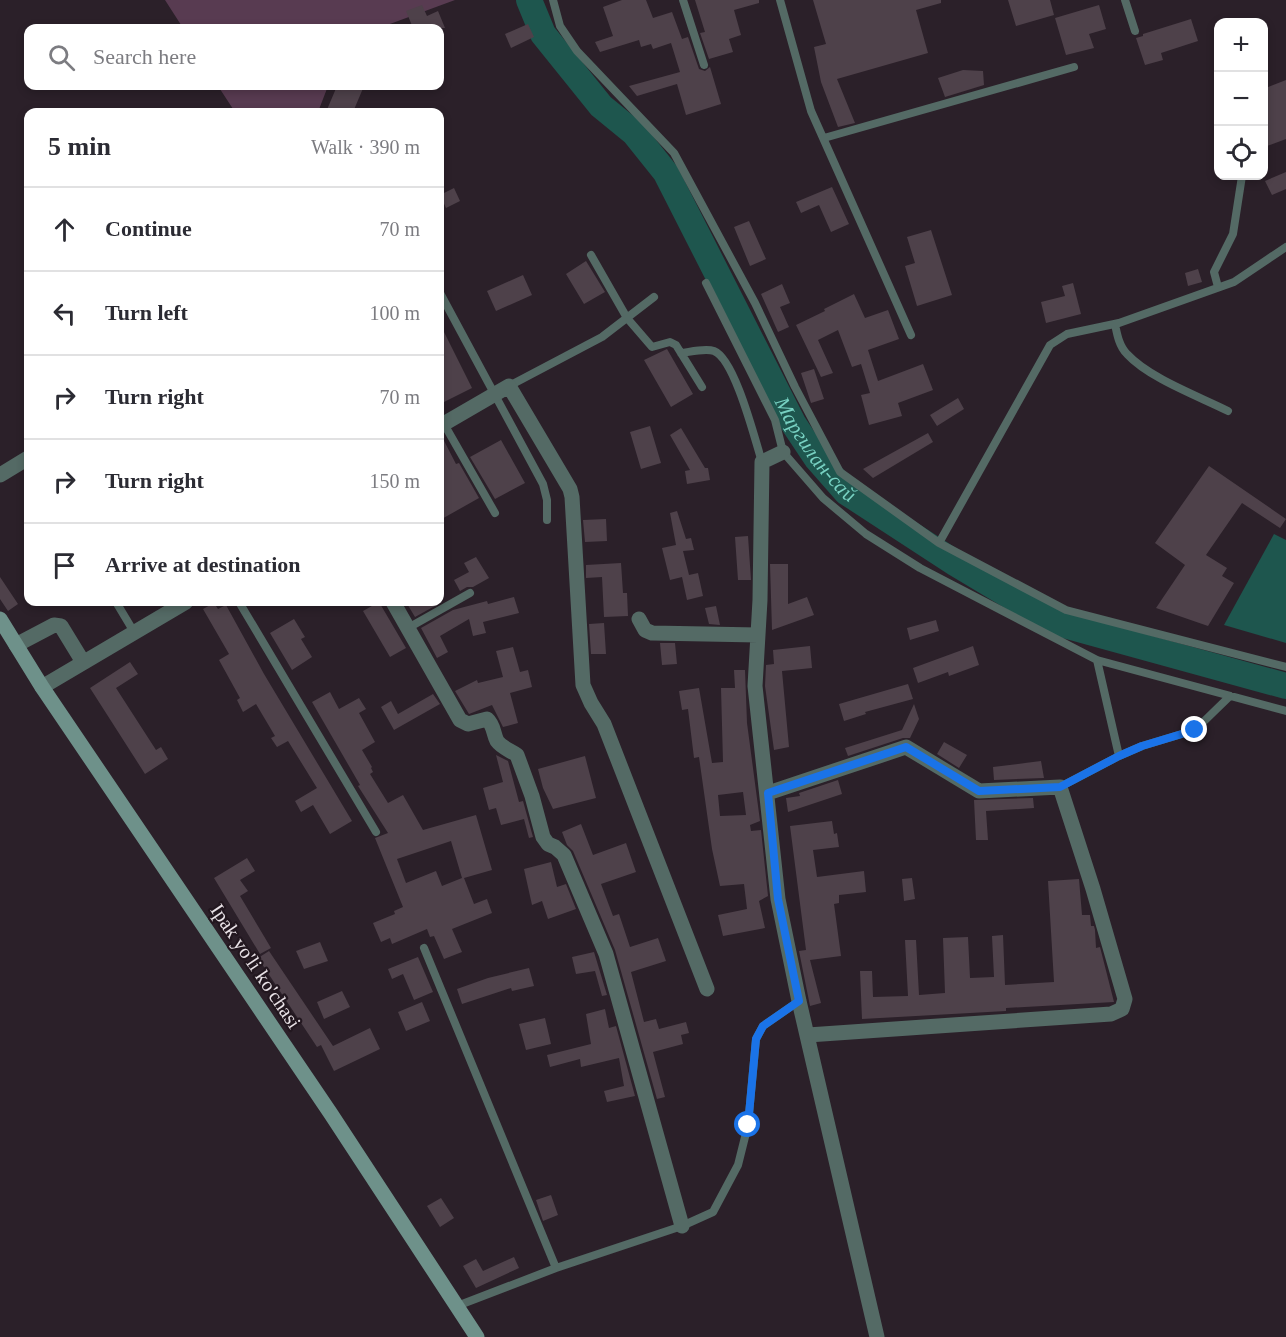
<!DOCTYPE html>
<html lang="en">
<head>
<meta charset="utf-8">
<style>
	:root { --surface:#fff; --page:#f2f2f3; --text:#2b2b33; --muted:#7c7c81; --line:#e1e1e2 }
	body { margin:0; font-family:Georgia,serif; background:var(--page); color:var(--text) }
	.controls { position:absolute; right:18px; top:18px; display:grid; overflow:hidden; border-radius:12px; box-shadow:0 3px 9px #0003 }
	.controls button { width:54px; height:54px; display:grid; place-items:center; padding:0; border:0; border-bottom:2px solid var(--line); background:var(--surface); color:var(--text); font:30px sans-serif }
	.stop { position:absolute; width:18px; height:18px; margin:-14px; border:4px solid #1a73e8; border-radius:50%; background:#fff }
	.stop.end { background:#1a73e8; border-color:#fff; box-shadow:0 2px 6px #0008 }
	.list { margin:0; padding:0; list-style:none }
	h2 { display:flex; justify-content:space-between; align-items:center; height:78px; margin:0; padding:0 24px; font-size:26px }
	h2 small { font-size:20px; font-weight:400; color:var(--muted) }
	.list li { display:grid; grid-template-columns:39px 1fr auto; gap:18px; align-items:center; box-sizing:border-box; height:84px; padding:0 24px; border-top:2px solid var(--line) }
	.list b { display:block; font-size:22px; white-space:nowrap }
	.list em { font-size:20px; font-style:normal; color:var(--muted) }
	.icon { flex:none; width:33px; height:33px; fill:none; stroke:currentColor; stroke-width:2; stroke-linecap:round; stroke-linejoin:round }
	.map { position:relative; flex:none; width:1286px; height:1337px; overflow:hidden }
	.search { position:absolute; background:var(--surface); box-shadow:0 3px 9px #0003; left:24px; top:24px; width:420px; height:66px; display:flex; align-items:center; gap:15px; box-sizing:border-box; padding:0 21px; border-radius:12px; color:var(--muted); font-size:22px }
	.panel { position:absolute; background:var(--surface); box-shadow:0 3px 9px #0003; left:24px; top:108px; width:420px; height:498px; border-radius:12px }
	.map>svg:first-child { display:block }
	.green { fill:#583b51 }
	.water { fill:#1e564e }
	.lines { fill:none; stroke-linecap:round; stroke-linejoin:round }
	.river { stroke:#1e564e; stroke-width:26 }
	.building { fill:#4e414a; fill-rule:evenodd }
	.lane { stroke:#546a65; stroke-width:8 }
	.street { stroke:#546a65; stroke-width:15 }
	.secondary { stroke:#6e918a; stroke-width:15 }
	.route { stroke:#1a73e8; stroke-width:8 }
	.labels { text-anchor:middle; stroke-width:4.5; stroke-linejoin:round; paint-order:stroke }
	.street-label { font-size:20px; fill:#e9e2e7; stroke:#22171f }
	.water-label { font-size:21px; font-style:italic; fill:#77d1c2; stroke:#22171f }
</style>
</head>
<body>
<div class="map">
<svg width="1286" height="1337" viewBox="0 0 1286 1337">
	<rect width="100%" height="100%" fill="#2b2029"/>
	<!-- green -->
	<path class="green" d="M165 0H455L379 28H183Z
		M218 86H328L318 112H235Z"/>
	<!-- water -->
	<path class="water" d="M1274 534 1286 540V643L1224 625Z"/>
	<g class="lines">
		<!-- river -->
		<path class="river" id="s1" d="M529 0 543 34 601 106 634 133 666 173 793 423 817 459 846 492 955 563 1053 622 1286 686"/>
	</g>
	<!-- building -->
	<path class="building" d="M622 0H646L653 18 672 12 682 39 688 37 699 69 705 71 710 67 721 104 686 115 677 84 637 96 629 86 680 72 671 43 653 49 651 44 641 47 639 40 600 52 595 42 613 36 603 7Z
		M695 0H759V3L734 10 741 35 729 39 733 52 709 59 700 33 705 32Z
		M813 0H941V3L916 10 928 53 837 79 855 123 838 127 821 82 814 47 826 44Z
		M1008 0H1050L1054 15 1016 26Z
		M422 5 427 16 438 11 445 28H413L406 11Z
		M1099 5 1106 29 1089 34 1094 48 1066 55 1055 18Z
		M1191 19 1198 41 1161 53 1163 60 1145 65 1136 38 1143 36V34Z
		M528 24 534 37 511 48 505 34Z
		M963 70 983 71 984 85 945 97 938 78Z
		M1286 80V139L1267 146 1263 136V89Z
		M337 86H364L353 112H326Z
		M1286 172V189L1272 195 1265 181Z
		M832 187 849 224 831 232 819 205 801 213 796 202Z
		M454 188 460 201 446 208 440 195Z
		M749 221 766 259 750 266 734 227Z
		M931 230 952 295 917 306 905 266 915 263 907 237Z
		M586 261 605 292 584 304 566 274Z
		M1198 269 1202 282 1188 286 1185 273Z
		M523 275 532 295 496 311 487 291Z
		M1073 283 1081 314 1046 323 1041 302 1065 296 1062 286Z
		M782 284 790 303 780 307 789 327 778 332 761 294Z
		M854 294 865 318 888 310 899 339 868 350 878 381 923 364 933 390 898 403 902 416 869 425 861 395 870 393 861 364 852 367 838 330 818 340 833 373 821 377 796 325 825 311 824 309Z
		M440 324 472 388 440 404Z
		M667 349 693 394 671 407 644 360Z
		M814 369 824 399 811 403 801 373Z
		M958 398 964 409 937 426 930 415Z
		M650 426 661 463 641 469 630 432Z
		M681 428 705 468H708L710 480 687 484 685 471 690 470 670 435Z
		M928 433 933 442 873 478 863 469Z
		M441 435 456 464 459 463 479 498 440 520V436Z
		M501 440 525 483 495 499 470 457Z
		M1209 466 1286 519 1280 528 1242 503 1206 555 1227 568 1222 576 1234 583 1208 626 1156 608 1185 565 1155 543Z
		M677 511 686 539 691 538 694 550 683 551 689 575 698 573 703 596 687 600 682 577 670 580 662 548 676 545 670 513Z
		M606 519 607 541 585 542 583 520Z
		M748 536 751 580H738L735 537Z
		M476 557 489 578 473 587H467L460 591 454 580 469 572 464 563Z
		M621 563 623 593H627L628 616 604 617 602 577 586 578V565Z
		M770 564H788V604L807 597 814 615 772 630Z
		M0 577 18 604 8 611 0 599Z
		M514 597 519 613 483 622 486 633 473 636 469 619 440 636 448 652 437 658 421 628 453 610 487 601 488 604Z
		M379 602 406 648 390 657 363 611Z
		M406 602H442L415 617Z
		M214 603 218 609 226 605 264 674 352 821 330 834 313 805 301 812 295 801 317 788 288 741 277 747 271 738 275 736 256 704 243 712 237 700 240 698 219 660 229 654 203 609Z
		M716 606 720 625 709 624 705 608Z
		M294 619 305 637 301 639 312 657 292 670 270 633Z
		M936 620 939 631 910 640 907 628Z
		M604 623 606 654H591L589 624Z
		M660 643H675L677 664 662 665Z
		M810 646 812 668 782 671 789 747 774 750 765 686 766 665 774 664 773 650Z
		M973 646 979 665 949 676 948 672 918 683 913 668Z
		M513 647 520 672 528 670 532 687 510 693 518 723 503 727 492 705 469 714 455 691 477 680 478 683 503 677 496 651Z
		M130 662 138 674 116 688 156 750 161 747 168 759 145 774 90 688Z
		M734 670H745L747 723 760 821 750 825 751 831 761 830 768 896 759 901 765 928 723 936 718 915 747 909 744 884 720 886 712 849 699 757 694 758 688 709 682 710 679 691 699 688 712 763 723 762 721 688H735ZM743 792 746 815 720 816 718 795Z
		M908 684 913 699 865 712 866 714 844 721 839 704Z
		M330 692 339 709 359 698 366 709 359 713 375 742 362 750 372 767 371 768 373 772 370 774 388 803 403 795 423 830 476 815 492 870 464 878 474 904 487 899 492 913 452 929 462 952 444 959 434 936 430 937 427 929 392 944 390 938 381 942 373 923 395 914 394 911 403 907 375 838 388 833 358 786 360 785 312 702ZM451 841 462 878 442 886 436 871 406 883 397 859Z
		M433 694 440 704 394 730 381 707 391 701 398 714Z
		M914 704 919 719 910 738H903L848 756 845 748 902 730Z
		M944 742 967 755 959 768 937 754Z
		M496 755 508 761 519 802 523 801 533 837 529 838 524 819 501 825 496 808 489 810 483 788 503 782Z
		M585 756 596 798 553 809 543 788 538 769Z
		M1041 761 1044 778 994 780 993 767Z
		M838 780 842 794 788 812 786 798 800 796 799 793Z
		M1033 798 1034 808 986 811 988 840H976L974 800Z
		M832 821 834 834 837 833 839 847 813 850 817 877 864 871 866 892 839 895V903L834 904 841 956 810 960 821 1003 810 1006 799 951 806 950 790 826Z
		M581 824 593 855 626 843 636 872 601 884 613 916 619 914 630 947 658 938 666 961 631 972 644 1022 656 1019 659 1029 686 1022 689 1033 681 1035 683 1044 653 1052 665 1097 657 1099 615 950 573 851 567 845 562 832Z
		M247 858 255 871 240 880 248 891 240 896 271 948 260 954 214 878Z
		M551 862 557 887 566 884 576 909 548 919 542 901 532 905 524 869Z
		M912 878 915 899 904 901 902 879Z
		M1079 879 1082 915H1090L1091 926H1094L1095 930 1096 948 1100 947 1114 1002 1006 1008V1011L862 1019 860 971H872L873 997 908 996 905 940H916L919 995 945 993 943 938 968 937 970 978 994 977 992 936 1003 935 1005 985 1054 982 1048 881Z
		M320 942 328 961 304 969 296 951Z
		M269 951 333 1046 370 1028 380 1049 334 1071 321 1045 317 1047 258 958Z
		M594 952 607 995 602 996 595 971 576 974 572 957Z
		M418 957 433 992 414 1000 403 974 392 979 388 969Z
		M529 968 534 986 512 991 511 988 462 1004 457 989 488 978Z
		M342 991 350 1007 324 1019 317 1002Z
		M422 1002 430 1021 406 1031 398 1012Z
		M605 1009 609 1028 616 1026 635 1096 607 1102 604 1091 624 1086 619 1058 581 1067 580 1059 550 1067 547 1055 591 1044 586 1014Z
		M545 1018 551 1044 526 1050 519 1024Z
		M551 1195 558 1215 543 1221 536 1200Z
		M441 1198 454 1218 440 1227 427 1206Z
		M514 1257 519 1268 476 1288 463 1266 476 1259 483 1271Z"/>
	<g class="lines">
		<!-- lane -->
		<path class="lane" d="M553 0 560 26 577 51 674 153 755 303 795 387 840 472 939 543 1066 610 1286 667
			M683 0 704 65
			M780 0 811 111 911 335
			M1125 0 1135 31
			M824 138 1074 67
			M591 255 627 318 652 347 670 342 676 345 702 387
			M706 283 775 420 783 452 823 498 866 534 920 568 1097 660 1286 711
			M1218 287 1214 272 1233 234 1242 176
			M440 293 543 484 547 500V520
			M1115 324C1117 334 1119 346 1127 354 1149 378 1198 396 1228 411
			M681 353C690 352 705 348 714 351 735 359 755 440 762 462
			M509 386 602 337 654 297
			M444 424 495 513
			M939 543 1050 345 1067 334 1119 323 1234 282 1286 247
			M116 602 134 632
			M239 602 376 832
			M408 628 470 593
			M1097 660 1119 756
			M1060 787 1119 756 1142 746 1195 730 1230 696
			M424 948 556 1268
			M457 1306 556 1268 682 1226 713 1212 738 1165 748 1125 756 1039 763 1026 799 1001"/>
		<!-- street -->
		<path class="street" d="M440 426 509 386 570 489 572 497 583 685 591 703 604 724 707 989
			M783 452 762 462 760 600 755 686 778 899 799 1001 877 1337
			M0 475 28 458
			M393 602 460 720 468 724 487 719C494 725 493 733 497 741 502 748 510 750 517 755L532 796 543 837 548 844 555 847 564 855 606 954 682 1226
			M639 619 645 630 652 633 758 635
			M16 645 54 625 61 626 83 662
			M42 687 186 602
			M768 793 906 747 979 791 1060 787 1093 889 1125 999 1122 1009 1111 1014 808 1035"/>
		<!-- secondary -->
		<path class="secondary" d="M0 619 42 687 331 1114 477 1337"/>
	</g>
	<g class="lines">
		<!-- route -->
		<path class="route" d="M748 1125 756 1039 763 1026 799 1001 778 899 768 793 906 747 979 791 1060 787 1119 756 1142 746 1195 730"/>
	</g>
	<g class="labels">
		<!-- street labels -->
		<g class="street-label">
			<text transform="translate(256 966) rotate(56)" y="7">Ipak yo'li ko'chasi</text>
		</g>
		<!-- water labels -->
		<g class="water-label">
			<text dy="7" stroke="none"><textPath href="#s1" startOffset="538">Маргилан-сай</textPath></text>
		</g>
	</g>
</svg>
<div class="controls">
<button>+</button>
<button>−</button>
<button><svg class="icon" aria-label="locate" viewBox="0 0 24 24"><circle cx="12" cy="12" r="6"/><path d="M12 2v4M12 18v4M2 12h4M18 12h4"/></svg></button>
</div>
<div class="stop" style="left:748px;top:1125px"></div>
<div class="stop end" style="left:1195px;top:730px"></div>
<div class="search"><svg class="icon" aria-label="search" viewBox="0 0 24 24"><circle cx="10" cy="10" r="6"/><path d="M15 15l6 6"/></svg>Search here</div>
<section class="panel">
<h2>5 min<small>Walk · 390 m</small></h2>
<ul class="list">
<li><svg class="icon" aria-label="ahead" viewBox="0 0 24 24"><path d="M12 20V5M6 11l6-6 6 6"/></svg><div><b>Continue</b></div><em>70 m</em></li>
<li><svg class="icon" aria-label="left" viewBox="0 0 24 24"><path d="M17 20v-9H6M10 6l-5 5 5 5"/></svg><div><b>Turn left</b></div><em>100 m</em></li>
<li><svg class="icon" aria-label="right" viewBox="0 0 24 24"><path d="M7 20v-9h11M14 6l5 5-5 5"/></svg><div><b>Turn right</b></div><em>70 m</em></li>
<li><svg class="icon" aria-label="right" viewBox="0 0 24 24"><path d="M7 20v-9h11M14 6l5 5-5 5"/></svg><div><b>Turn right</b></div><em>150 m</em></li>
<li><svg class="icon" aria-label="arrive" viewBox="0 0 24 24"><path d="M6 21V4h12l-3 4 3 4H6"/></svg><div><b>Arrive at destination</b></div></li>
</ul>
</section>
</div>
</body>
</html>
